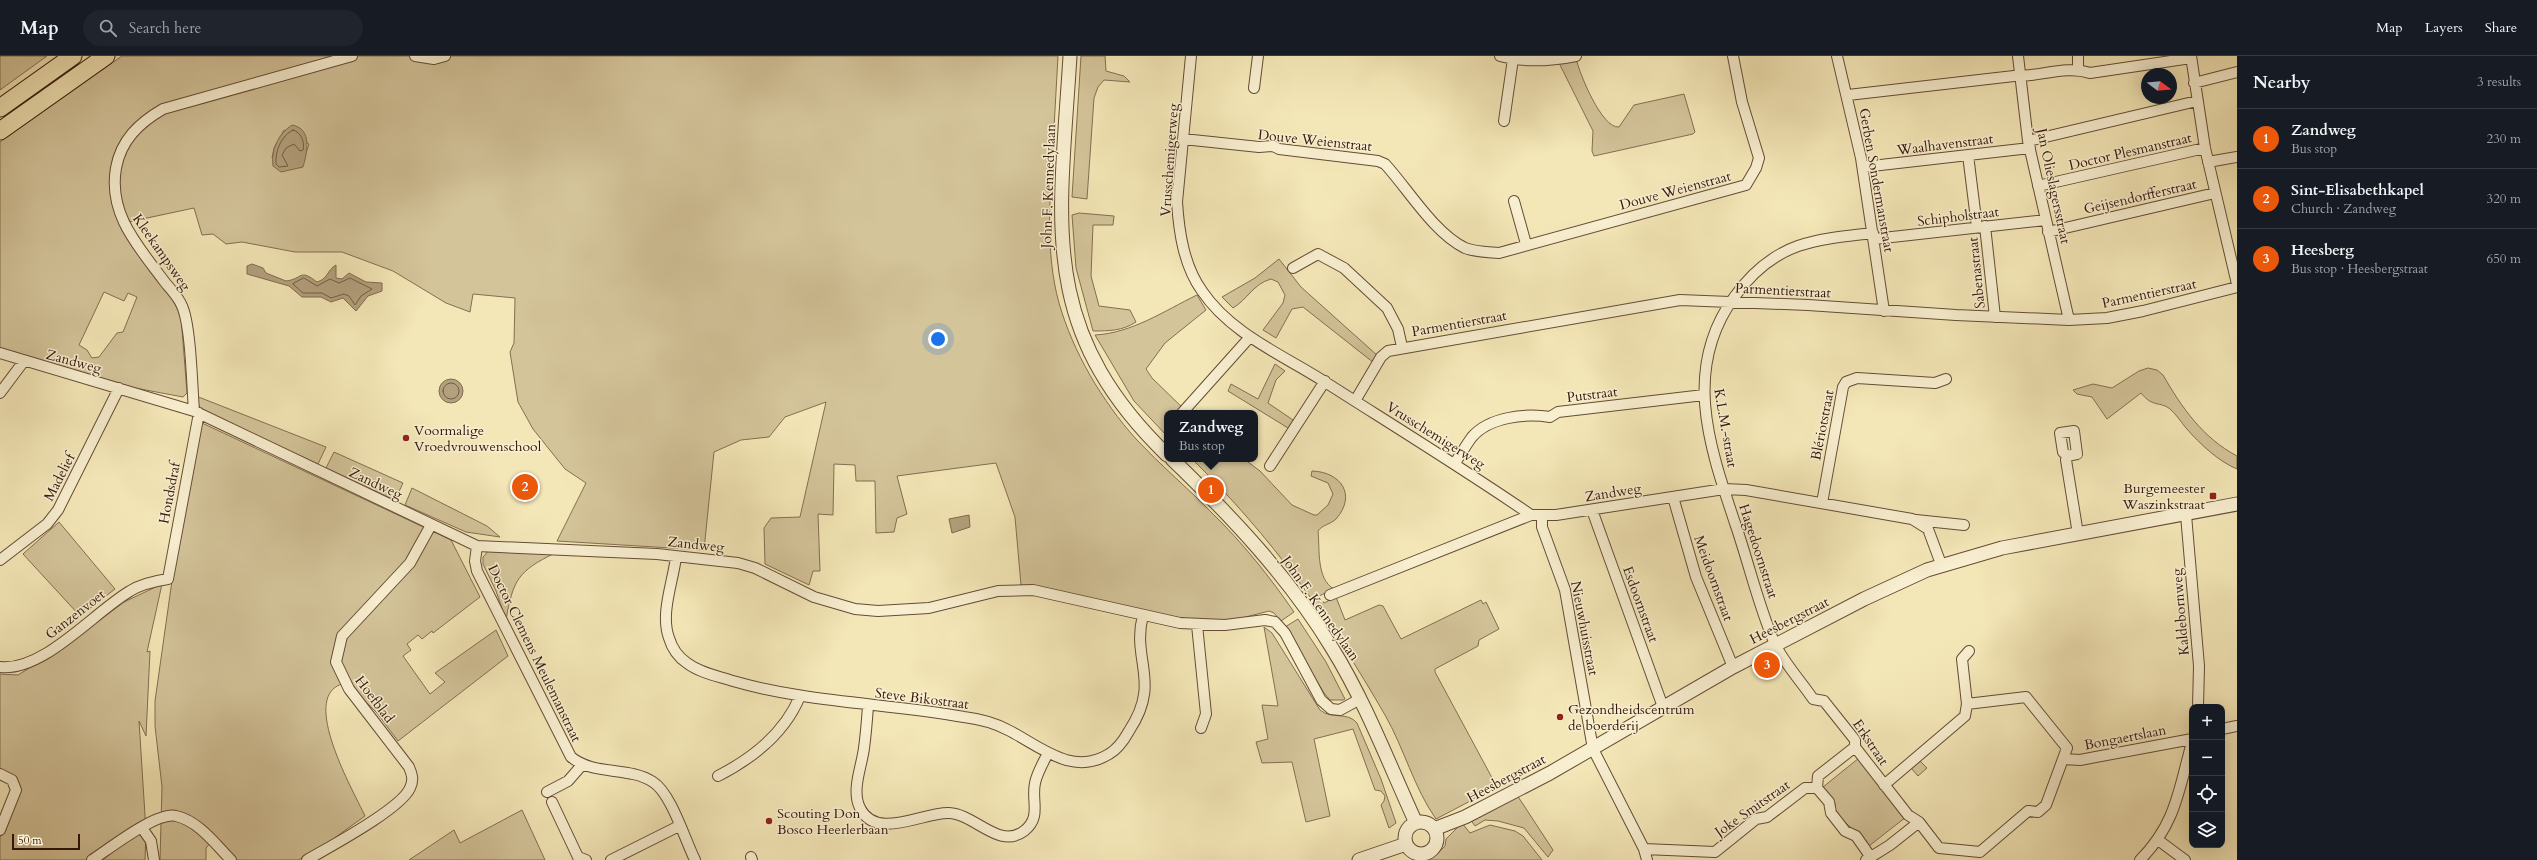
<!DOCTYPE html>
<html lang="en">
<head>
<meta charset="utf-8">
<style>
	:root { --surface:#171b24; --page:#20242c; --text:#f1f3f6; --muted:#9ea1a6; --line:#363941; --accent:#ea580c }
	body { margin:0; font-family:Cardo,serif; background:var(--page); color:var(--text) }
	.controls { position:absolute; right:12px; bottom:12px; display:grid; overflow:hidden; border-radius:8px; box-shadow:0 4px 16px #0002 }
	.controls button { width:36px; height:36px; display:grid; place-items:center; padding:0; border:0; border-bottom:1px solid var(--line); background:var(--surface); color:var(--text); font:20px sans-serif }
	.compass { position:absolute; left:2141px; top:12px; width:36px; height:36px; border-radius:50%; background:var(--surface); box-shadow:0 4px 16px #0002; rotate:106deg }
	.scale { position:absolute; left:12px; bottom:10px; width:68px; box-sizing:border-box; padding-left:4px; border:2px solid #35180b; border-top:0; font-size:11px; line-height:14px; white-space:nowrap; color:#35180b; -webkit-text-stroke:3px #f8efd0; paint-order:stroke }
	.you { position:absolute; left:938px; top:283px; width:14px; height:14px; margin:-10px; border:3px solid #fff; border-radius:50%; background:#1a73e8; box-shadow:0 0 0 6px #1a73e833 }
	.badge { display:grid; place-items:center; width:26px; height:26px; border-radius:50%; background:var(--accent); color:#fff; font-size:13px; font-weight:700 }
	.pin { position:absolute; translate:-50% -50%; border:2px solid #fff; box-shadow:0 1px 4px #0006 }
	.popup { position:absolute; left:1164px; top:354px; width:94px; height:52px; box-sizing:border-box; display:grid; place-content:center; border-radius:8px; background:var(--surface); filter:drop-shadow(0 1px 3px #0005); font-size:13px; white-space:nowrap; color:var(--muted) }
	.popup b { font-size:15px; color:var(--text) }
	.popup::after { content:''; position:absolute; left:50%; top:100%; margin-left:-8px; border:8px solid transparent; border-top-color:var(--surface) }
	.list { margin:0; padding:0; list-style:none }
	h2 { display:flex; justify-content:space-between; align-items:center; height:52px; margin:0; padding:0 16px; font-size:17px }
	h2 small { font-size:13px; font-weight:400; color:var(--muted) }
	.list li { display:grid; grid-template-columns:26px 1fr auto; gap:12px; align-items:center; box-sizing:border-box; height:60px; padding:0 16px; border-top:1px solid var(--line) }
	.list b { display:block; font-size:15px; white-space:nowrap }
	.list p { margin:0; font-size:13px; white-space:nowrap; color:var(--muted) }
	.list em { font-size:13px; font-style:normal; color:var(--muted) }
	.icon { flex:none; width:22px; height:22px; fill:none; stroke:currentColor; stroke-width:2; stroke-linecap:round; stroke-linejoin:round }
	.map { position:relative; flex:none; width:2237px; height:804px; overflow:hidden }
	header { display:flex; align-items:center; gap:24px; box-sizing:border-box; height:56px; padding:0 20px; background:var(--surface); border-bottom:1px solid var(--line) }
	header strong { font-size:19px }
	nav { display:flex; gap:22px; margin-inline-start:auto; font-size:14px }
	.search { width:280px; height:36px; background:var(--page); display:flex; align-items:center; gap:10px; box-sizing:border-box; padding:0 14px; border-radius:22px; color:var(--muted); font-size:15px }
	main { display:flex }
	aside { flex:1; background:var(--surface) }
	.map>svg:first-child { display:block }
	.green { fill:#d4c49a; stroke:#846e52; fill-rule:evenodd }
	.water { fill:#b3a17d; stroke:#816a4f }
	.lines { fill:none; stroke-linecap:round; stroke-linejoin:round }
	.shore { stroke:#745c44; stroke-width:1 }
	.minor-casing { stroke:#654c36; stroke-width:12 }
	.tertiary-casing { stroke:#654c36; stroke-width:15 }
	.trunk-casing { stroke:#35180b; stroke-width:19 }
	.minor { stroke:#f8efd0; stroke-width:10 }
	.tertiary { stroke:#f8efd0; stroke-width:13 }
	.trunk { stroke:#f4e7b7; stroke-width:17 }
	.poi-dot { fill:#8f2418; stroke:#f8efd0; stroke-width:1.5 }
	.labels { text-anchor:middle; stroke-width:3; stroke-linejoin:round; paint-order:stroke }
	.street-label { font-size:14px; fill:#35180b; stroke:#f8efd0 }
	.poi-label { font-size:14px; fill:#35180b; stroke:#f8efd0; text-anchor:start }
</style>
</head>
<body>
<header>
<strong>Map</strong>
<div class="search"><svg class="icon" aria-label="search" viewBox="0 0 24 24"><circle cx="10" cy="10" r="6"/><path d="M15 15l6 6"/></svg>Search here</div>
<nav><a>Map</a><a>Layers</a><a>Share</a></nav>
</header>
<main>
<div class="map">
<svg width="2237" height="804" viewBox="0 0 2237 804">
	<rect width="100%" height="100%" fill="#f4e7b7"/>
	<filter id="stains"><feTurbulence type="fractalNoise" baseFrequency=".005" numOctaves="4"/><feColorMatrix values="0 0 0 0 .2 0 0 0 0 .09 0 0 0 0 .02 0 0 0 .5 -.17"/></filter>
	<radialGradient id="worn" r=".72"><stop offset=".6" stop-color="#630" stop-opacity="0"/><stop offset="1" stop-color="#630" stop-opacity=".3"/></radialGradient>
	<!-- green -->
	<path class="green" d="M0 0H47L0 34Z
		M122 0H1058C1056 30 1055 60 1053 90 1050 142 1045 196 1059 247 1073 296 1102 345 1136 383 1160 409 1188 432 1212 457 1242 486 1270 521 1294 556L1281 565 1274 557 1269 555 1234 564H1188L1021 529 1015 461 996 407 897 420 907 458 897 462 894 476 876 477 875 425H856L855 409 834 408 833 459 818 458 820 515H813L809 529 765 508 764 472 771 462 800 461 826 346 785 361 769 381 741 384 714 396 704 494 557 485 586 427 565 413 533 373 518 346 510 296 514 287 515 242 473 238 470 256 446 247 393 215 342 196H295L242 186 226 188 213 178 202 179 194 152 119 168 173 244 181 260 187 337 183 341 135 332 0 293V86ZM284 74 309 88 301 112 272 102 274 92ZM104 236 124 245 128 237 137 241 123 276 117 277 99 301 92 302 87 294 79 289Z
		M1081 0H1105L1106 15 1124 20 1130 26 1104 24 1098 31 1094 42 1087 143 1072 141Z
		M1576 2C1579 17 1602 73 1619 71L1634 49 1684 38 1695 76 1693 78 1594 100 1592 95 1593 75 1558 5Z
		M1079 157 1114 160 1113 169H1093L1091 220 1099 250 1130 254 1136 266C1122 275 1109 275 1093 275L1076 212 1072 159Z
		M1279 203 1301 231 1378 300 1374 307 1303 251 1292 253 1276 282 1263 274 1283 247 1285 239 1278 226 1271 223C1253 228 1248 243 1233 252L1222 241 1255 222Z
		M1197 239 1206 254 1165 287 1146 313 1152 322 1188 357H1167V380L1134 345 1095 279C1132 277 1164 255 1197 239Z
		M1275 308 1285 315 1276 324 1268 347 1293 364 1288 372 1228 335 1231 328 1258 343Z
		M2148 312 2157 314 2163 319C2182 352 2203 382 2237 400V413C2218 405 2200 388 2186 372 2181 366 2176 358 2170 353 2160 345 2153 352 2141 337L2107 363 2092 341 2077 338 2073 334 2093 328 2112 332 2139 315Z
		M196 340 326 391 318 408 200 353Z
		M202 367 451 484 480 541 433 577 432 575 422 583 418 579 407 588 411 594 403 600 430 638 445 626 435 617 496 574 508 600 398 685 377 657 347 627C295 634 354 736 365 760L322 791 298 804H237L215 781 206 792V804H160L162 731 155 670V645L183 447Z
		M334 396 403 427 395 444 326 412Z
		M1192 403H1244L1260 415 1292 449 1314 459H1317L1328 449 1333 438 1328 427 1311 420 1312 415C1341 416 1357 439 1336 463 1331 468 1322 469 1318 475 1320 493 1316 523 1334 533L1319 540 1324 547 1336 541 1345 564 1379 549 1383 550 1401 583 1481 544 1483 548 1486 546 1499 573 1479 584 1478 590 1435 613V616L1497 731 1436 763C1414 732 1404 692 1385 659 1329 562 1272 481 1192 403Z
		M412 432 487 470 500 481 466 476 405 449Z
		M59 466 115 533 80 560 23 498Z
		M490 493 555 497C518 515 513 524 506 564L496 535 483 508V501Z
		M162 528 147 596 150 595 146 680 139 665 146 775 145 804H0V782L21 734 16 721 0 715V618L18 619 65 590 124 546Z
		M1298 563 1326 606 1345 643 1343 644H1330L1324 637 1285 571Z
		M1264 571 1272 577 1320 654C1332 664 1347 655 1357 667L1381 723 1396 767 1389 772 1381 749 1384 745 1385 740 1381 735 1375 734 1353 673 1314 683 1330 760 1306 766 1292 706 1262 707 1256 686 1268 683 1262 649 1278 650Z
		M1859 702 1906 761 1869 790 1835 756V747L1823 731Z
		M1920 705 1927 712 1918 720 1911 712Z
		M1517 739 1553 794 1548 801 1524 772 1498 765 1485 764 1475 770 1470 763Z
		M522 754 545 804H409L454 774 460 787Z
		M1462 767 1470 777 1490 769 1515 775 1523 780 1542 804H1424L1439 796 1445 790 1446 783Z"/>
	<!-- water -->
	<path class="water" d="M292 69C313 73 307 97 303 111L281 116 273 110C271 94 278 78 292 69Z
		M252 208 263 212 266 217 286 225C303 223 299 212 317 226 328 223 327 214 336 209V222L342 223 349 217 366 226 382 227V235L368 240 356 255 343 242 331 246 321 241H302L289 230 247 218V210Z
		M439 335a12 12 0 1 1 24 0a12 12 0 1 1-24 0Z
		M969 459 970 471 952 477 949 463Z"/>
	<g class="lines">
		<!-- shore -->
		<path class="shore" d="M293 74C301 76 305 86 303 94L300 95 294 88 286 92 282 99 288 110 279 111 276 108C275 95 281 80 293 74Z
			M304 222 317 230 330 223 339 227 350 222 372 233 361 240 355 249 349 240 344 238 331 242 322 237H303L293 228Z
			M443 335a8 8 0 1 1 16 0a8 8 0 1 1-16 0Z"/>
		<defs>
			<path id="minor" d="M415 0 434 3 445 0
				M1191 0 1177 146C1179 177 1184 210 1202 235 1231 278 1283 299 1325 326 1394 370 1464 413 1531 459
				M1500 0C1525 7 1550 5 1576 0
				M1837 0 1861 102 1884 255
				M2018 0 2028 85 2069 264
				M2078 0V13
				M2191 0 2205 92 2237 228
				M2194 27 2237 16
				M1254 32 1258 0
				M1848 39 2014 20C2039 21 2066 9 2090 17L2191 2
				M1504 65 1513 3
				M1183 83 1259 91 1273 90 1279 93 1378 105 1385 108C1408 133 1434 177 1465 192 1475 196 1488 196 1499 197L1746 129 1756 112 1759 102 1742 46 1733 0
				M2028 85 2197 45
				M1968 99 1977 171
				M2208 106 2237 101
				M1863 111 2030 92
				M2038 130 2205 92
				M1514 145 1526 188
				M1985 170 1995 261
				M2048 176 2215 137
				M1873 177C1848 180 1822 182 1798 190 1773 199 1751 218 1735 240 1681 313 1710 392 1736 470 1749 508 1759 552 1775 588 1784 607 1801 625 1813 643L1824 645 1855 684V691L1908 759 1919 766 1939 792 1980 796 2028 755 2038 756 2046 749 2067 692 2026 641 1967 648 1962 603 1969 595
				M1874 183 2046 164
				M1293 212 1318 198 1344 212 1387 252 1398 273 1402 291
				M0 297 194 355 477 490 657 498 738 507 755 512 814 541 855 553 878 555 929 552 998 535 1033 534 1180 567 1225 569 1265 564 1275 566 1285 577 1321 644 1331 653 1340 654 1360 643
				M0 337 24 305
				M1355 345 1381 301 1388 295 1680 244 1808 249 1956 259 2069 264 2107 262 2143 255 2237 231
				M194 355C192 330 191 270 182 250 178 240 170 233 164 225 138 190 108 158 116 112 121 84 139 67 163 53L352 0
				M1182 357 1250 281
				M2067 400 2063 396 2060 377 2074 375 2077 398 2067 400 2066 404 2078 478
				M1455 407C1461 398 1466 389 1472 381 1489 361 1526 357 1550 361L1558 356 1704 339
				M1270 410 1325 325
				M1673 441 1696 521 1733 611
				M1822 447 1843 331 1846 326 1857 322 1935 327 1946 323
				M1592 454 1663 651
				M2186 459 2199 610 2198 651
				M1542 460V471L1565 534 1593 693 1644 793 1647 804
				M1916 464 1964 469
				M477 490 475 505 477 515 571 701C594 720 629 710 653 726 671 737 685 784 695 804
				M676 501C673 526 660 558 669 582 672 592 678 601 687 607 700 617 718 620 733 625 809 647 887 647 964 661 980 663 995 667 1008 674 1040 690 1072 721 1109 698 1118 693 1124 684 1129 675 1162 625 1131 605 1143 559
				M0 504 47 468 58 454 119 332
				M1330 539 1531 459H1556L1724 433 1746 434 1912 463 1928 473 1941 508
				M1197 569 1206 658 1201 672
				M0 611C43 616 93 557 130 535 141 528 155 525 168 523L199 357
				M868 650C867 664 866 678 864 692 862 710 851 734 860 752 876 785 923 756 949 757 975 758 999 794 1024 775 1042 761 1031 745 1035 727 1037 717 1043 707 1048 697
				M2222 673 2237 670
				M2063 703 2080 704 2192 683
				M0 718 12 724 16 734 0 774
				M718 720C753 702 785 677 800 640
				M1884 729 1965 660 1967 648
				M1817 732 1829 746 1831 757 1845 775 1856 780 1870 800
				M547 736 568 725 582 709
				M552 746 578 801 586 804
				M142 772 151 785 154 804
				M2158 784 2185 804
				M1644 793 1715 796 1756 763 1767 761 1805 732H1817L1818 720 1855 691
				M751 801 752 804
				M92 804C109 793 157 755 176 760 199 765 216 789 231 804
				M307 804C329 791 401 753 410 732 414 724 412 718 409 711L349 633 336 606 342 580 410 507 431 469
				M611 804 679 770
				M1866 804 1890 789 1919 766
				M2140 804C2176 768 2179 733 2192 686"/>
			<path id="tertiary" d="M1070 0C1060 165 1036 272 1167 399
				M1172 403C1231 460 1289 521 1332 592 1366 647 1389 708 1416 767
				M1405 782a16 16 0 1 1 32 0a16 16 0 1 1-32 0Z
				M1434 773 1465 761 1550 717 1733 611 1864 543 1927 514 2002 492 2237 448
				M1359 804 1406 788"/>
			<path id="trunk" d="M0 52 73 0
				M0 75 106 0"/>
		</defs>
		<!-- minor casing -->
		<use href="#minor" class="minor-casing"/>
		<!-- tertiary casing -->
		<use href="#tertiary" class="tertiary-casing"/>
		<!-- trunk casing -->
		<use href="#trunk" class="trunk-casing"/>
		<!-- minor -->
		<use href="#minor" class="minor"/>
		<!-- tertiary -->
		<use href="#tertiary" class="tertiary"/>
		<!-- trunk -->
		<use href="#trunk" class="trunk"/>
	</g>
	<!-- markers -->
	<g class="poi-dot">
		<circle cx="406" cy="382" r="4"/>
		<rect x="2209" y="436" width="8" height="8" rx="2"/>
		<circle cx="1560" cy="661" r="4"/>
		<circle cx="769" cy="765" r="4"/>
	</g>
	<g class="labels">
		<!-- street labels -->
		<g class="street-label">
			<text transform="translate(1315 84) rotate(6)" y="5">Douve Weienstraat</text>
			<text transform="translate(1945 88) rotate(-7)" y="5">Waalhavenstraat</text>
			<text transform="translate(2130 95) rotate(-13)" y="5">Doctor Plesmanstraat</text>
			<text transform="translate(1169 104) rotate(-86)" y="5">Vrusschemigerweg</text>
			<text transform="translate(1877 124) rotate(80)" y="5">Gerben Sondermanstraat</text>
			<text transform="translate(1048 130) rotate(-88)" y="5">John F. Kennedylaan</text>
			<text transform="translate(2054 130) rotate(78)" y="5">Jan Olieslagersstraat</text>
			<text transform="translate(1675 134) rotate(-15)" y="5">Douve Weienstraat</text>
			<text transform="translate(2140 140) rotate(-13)" y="5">Geijsendorfferstraat</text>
			<text transform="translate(1958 160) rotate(-7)" y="5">Schipholstraat</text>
			<text transform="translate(162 196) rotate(55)" y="5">Kleekampsweg</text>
			<text transform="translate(1976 217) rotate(-96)" y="5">Sabenastraat</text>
			<text transform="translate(1783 234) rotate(3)" y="5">Parmentierstraat</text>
			<text transform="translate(2149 237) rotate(-12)" y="5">Parmentierstraat</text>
			<text transform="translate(1459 267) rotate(-10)" y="5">Parmentierstraat</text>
			<text transform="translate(74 305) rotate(15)" y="5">Zandweg</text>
			<text transform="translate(1592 338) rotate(-7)" y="5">Putstraat</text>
			<text transform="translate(1822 369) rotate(-79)" y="5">Blériotstraat</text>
			<text transform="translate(1726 372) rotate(80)" y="5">K.L.M.-straat</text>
			<text transform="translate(1436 379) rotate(32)" y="5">Vrusschemigerweg</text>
			<text transform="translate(59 421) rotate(-63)" y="5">Madelief</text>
			<text transform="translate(376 427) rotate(25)" y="5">Zandweg</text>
			<text transform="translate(1613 436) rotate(-9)" y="5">Zandweg</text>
			<text transform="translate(169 437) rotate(-79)" y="5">Hondsdraf</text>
			<text transform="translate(696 488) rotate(6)" y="5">Zandweg</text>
			<text transform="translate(1759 495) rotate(72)" y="5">Hagedoornstraat</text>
			<text transform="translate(1714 522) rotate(70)" y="5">Meidoornstraat</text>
			<text transform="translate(1641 548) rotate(70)" y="5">Esdoornstraat</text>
			<text transform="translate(1321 552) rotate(55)" y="5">John F. Kennedylaan</text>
			<text transform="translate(2180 556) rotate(-95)" y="5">Kaldebornweg</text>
			<text transform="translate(75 558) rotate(-38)" y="5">Ganzenvoet</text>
			<text transform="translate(1789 564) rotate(-27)" y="5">Heesbergstraat</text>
			<text transform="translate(1585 572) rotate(79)" y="5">Nieuwhuisstraat</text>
			<text transform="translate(535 597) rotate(64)" y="5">Doctor Clemens Meulemanstraat</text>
			<text transform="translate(922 642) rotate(7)" y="5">Steve Bikostraat</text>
			<text transform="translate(375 643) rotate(53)" y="5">Hoefblad</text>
			<text transform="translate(2125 681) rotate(-11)" y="5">Bongaertslaan</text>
			<text transform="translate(1871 686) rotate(56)" y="5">Erkstraat</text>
			<text transform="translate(1506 722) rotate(-28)" y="5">Heesbergstraat</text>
			<text transform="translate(1752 752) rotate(-35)" y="5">Joke Smitstraat</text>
		</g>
		<!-- poi labels -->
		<g class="poi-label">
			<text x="414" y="379">Voormalige<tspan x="414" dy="16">Vroedvrouwenschool</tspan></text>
			<text x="2205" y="437" text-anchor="end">Burgemeester<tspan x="2205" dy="16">Waszinkstraat</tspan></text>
			<text x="1568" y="658">Gezondheidscentrum<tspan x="1568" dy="16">de boerderij</tspan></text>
			<text x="777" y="762">Scouting Don<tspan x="777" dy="16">Bosco Heerlerbaan</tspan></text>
		</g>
	</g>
	<rect width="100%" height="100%" filter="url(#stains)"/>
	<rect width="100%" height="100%" fill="url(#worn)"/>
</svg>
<div class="controls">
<button>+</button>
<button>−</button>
<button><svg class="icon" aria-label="locate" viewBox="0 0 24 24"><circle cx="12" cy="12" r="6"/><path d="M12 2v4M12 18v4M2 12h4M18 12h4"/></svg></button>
<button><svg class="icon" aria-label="layers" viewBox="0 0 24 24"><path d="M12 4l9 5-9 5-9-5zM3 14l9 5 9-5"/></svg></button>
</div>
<svg class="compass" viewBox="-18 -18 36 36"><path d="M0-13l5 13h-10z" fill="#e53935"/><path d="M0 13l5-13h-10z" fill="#9ea1a6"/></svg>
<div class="scale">50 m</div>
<div class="you"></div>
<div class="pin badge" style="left:1211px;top:434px">1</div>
<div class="popup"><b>Zandweg</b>Bus stop</div>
<div class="pin badge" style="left:525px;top:431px">2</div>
<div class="pin badge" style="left:1767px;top:609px">3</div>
</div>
<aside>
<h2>Nearby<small>3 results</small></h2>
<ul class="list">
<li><span class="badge">1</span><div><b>Zandweg</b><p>Bus stop</p></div><em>230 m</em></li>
<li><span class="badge">2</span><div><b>Sint-Elisabethkapel</b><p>Church · Zandweg</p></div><em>320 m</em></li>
<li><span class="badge">3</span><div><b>Heesberg</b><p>Bus stop · Heesbergstraat</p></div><em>650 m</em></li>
</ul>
</aside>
</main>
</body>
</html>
